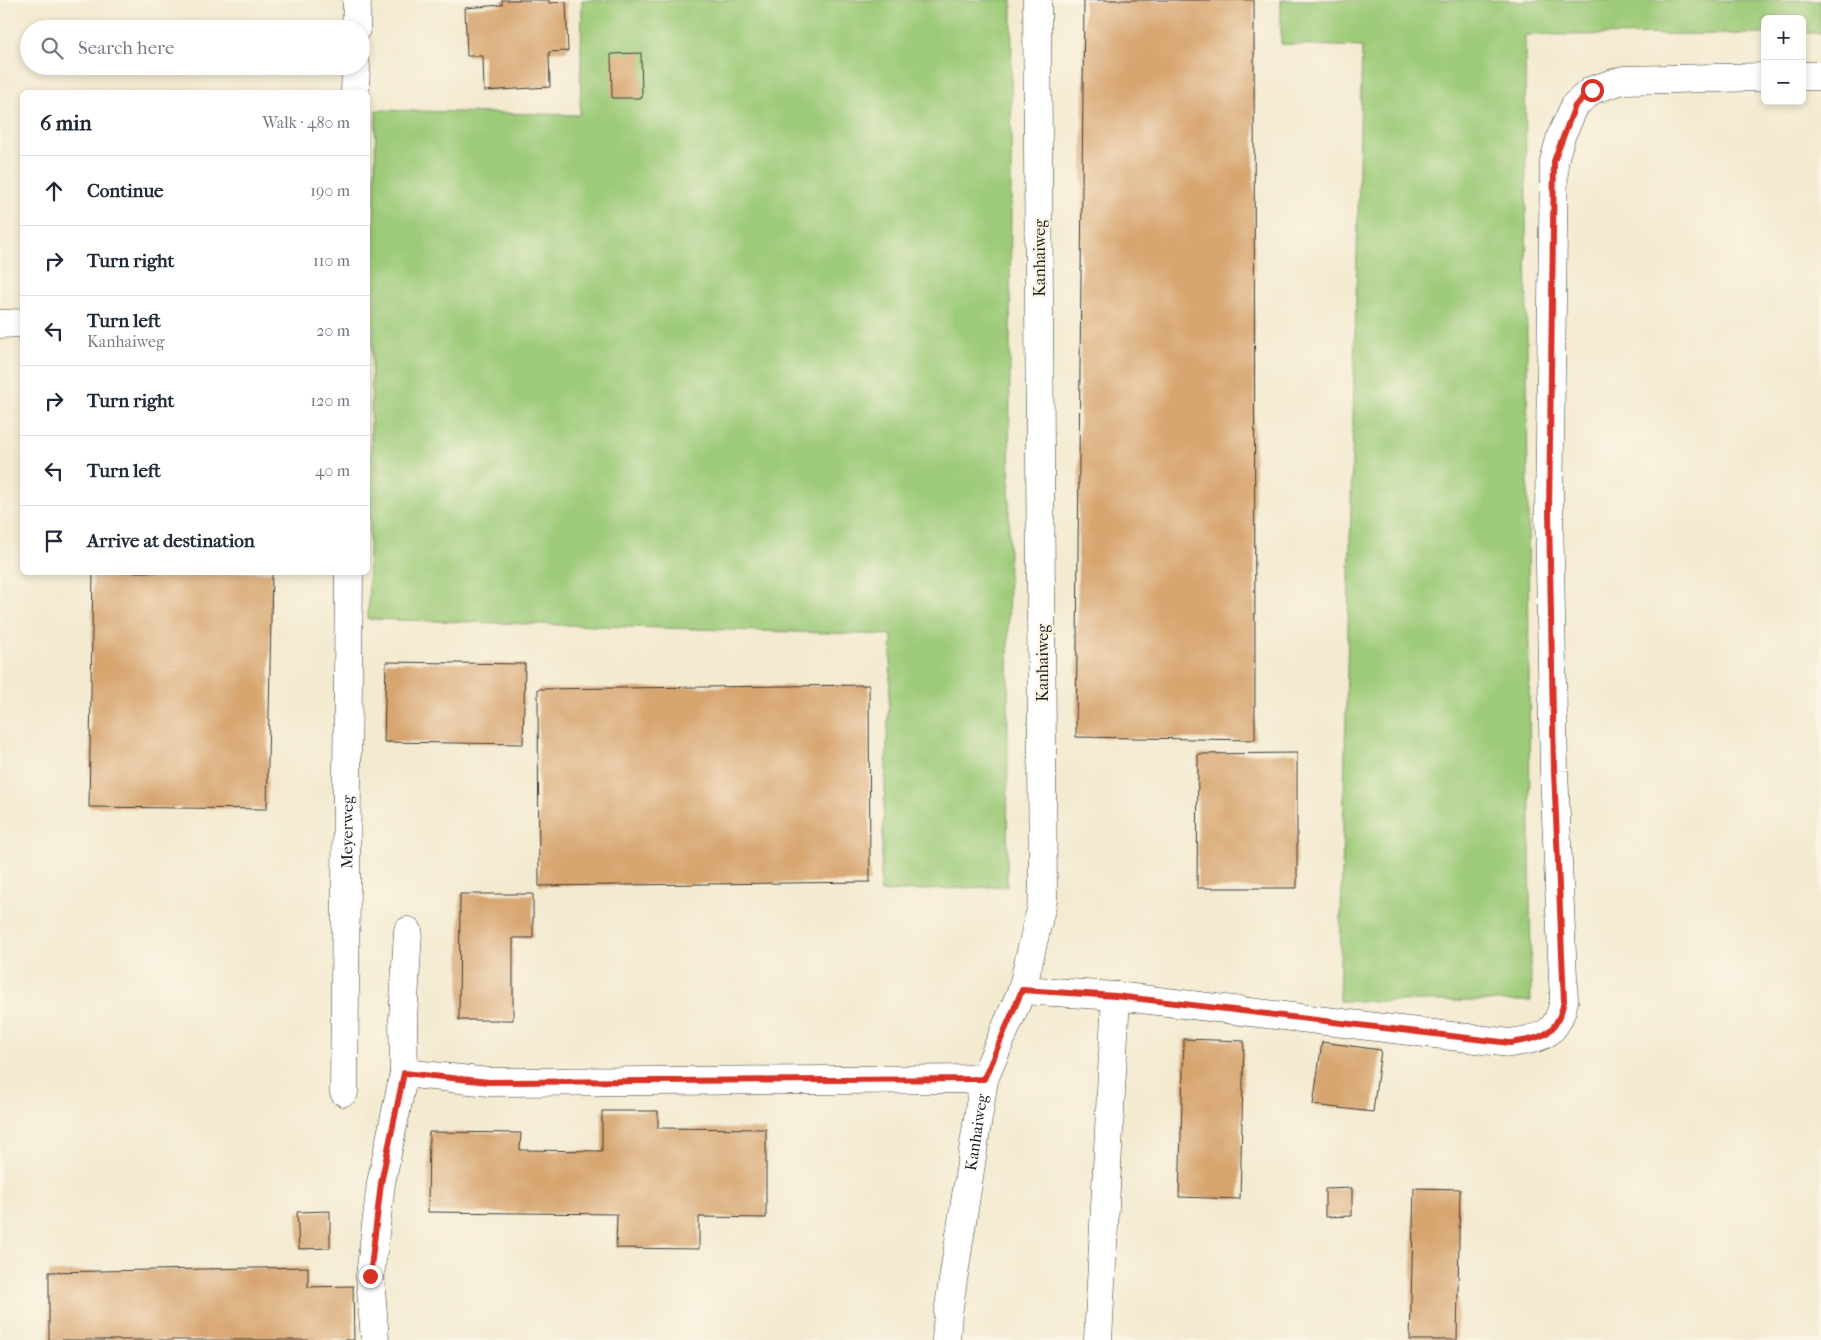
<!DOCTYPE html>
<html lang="en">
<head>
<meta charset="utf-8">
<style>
	:root { --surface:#fff; --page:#f6f6f7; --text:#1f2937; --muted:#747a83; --line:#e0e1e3 }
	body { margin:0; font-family:"IM FELL French Canon",serif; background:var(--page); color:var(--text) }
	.controls { position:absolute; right:15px; top:15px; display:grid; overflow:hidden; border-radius:8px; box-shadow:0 2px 8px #0003 }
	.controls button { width:45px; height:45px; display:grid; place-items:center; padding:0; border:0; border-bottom:1px solid var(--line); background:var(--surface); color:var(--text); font:25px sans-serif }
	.stop { position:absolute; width:15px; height:15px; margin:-11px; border:4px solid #d93025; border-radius:50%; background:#fff }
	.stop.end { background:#d93025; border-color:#fff; box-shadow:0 1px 5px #0008 }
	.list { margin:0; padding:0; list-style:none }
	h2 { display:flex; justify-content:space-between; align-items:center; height:65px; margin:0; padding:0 20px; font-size:21px }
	h2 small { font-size:16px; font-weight:400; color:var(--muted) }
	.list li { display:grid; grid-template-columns:32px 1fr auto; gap:15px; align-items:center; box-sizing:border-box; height:70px; padding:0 20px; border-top:1px solid var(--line) }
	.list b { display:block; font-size:19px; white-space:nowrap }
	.list p { margin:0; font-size:16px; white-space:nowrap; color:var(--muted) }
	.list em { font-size:16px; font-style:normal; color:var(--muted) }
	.icon { flex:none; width:28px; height:28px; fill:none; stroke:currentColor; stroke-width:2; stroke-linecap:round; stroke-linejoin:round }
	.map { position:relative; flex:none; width:1821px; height:1340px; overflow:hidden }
	.search { position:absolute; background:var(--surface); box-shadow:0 2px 8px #0003; left:20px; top:20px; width:350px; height:55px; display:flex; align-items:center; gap:12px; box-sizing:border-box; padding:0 18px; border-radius:28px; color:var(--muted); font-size:19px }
	.panel { position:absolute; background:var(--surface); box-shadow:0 2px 8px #0003; left:20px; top:90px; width:350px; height:485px; border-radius:8px }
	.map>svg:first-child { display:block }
	.green { fill:#9ecb79; stroke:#5d744a }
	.building { fill:#d7a56f }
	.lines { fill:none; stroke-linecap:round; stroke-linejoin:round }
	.minor-casing { stroke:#3c3b37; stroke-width:29 }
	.minor { stroke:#fff; stroke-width:28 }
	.route { stroke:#d93025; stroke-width:6 }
	.labels { text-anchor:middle; stroke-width:4.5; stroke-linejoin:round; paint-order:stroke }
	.street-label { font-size:16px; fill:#1c1c1c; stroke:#fcf5e5 }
</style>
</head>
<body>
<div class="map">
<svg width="1821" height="1340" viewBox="0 0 1821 1340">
	<rect width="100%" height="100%" fill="#fcf5e5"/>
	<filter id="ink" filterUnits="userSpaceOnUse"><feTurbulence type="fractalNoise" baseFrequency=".02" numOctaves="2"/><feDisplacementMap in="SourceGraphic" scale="10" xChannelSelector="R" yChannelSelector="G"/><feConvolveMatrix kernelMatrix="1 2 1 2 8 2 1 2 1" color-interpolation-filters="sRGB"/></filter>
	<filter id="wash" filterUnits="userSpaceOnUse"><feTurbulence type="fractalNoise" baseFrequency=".0096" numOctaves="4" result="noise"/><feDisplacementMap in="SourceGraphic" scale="20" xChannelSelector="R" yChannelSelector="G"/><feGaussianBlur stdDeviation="1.12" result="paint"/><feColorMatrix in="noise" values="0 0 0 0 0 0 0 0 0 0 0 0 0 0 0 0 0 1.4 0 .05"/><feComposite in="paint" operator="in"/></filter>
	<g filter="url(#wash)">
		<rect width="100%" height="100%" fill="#f3ead0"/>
		<!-- green -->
		<path class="green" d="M582 0H1012L1007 886 880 892 892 635 368 619 376 110 580 115Z
			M1281 0H1502L1525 2 1526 0H1821V33H1802V19H1765V34L1525 35 1531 1001H1339L1362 47 1281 44Z"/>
		<g id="blocks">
			<!-- building -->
			<path class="building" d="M502 0H549V3L566 2 568 51 549 52 550 87 484 91 483 56H467L465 8 502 5Z
				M1084 0H1254L1255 740 1076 737Z
				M641 53 642 98H612L611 54Z
				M93 572H272L267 809 89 807Z
				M386 662 525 664 523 744 384 742Z
				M869 685 870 882 539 886 538 689Z
				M1297 753V888H1197L1198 754Z
				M460 894H533V938H513V1020H459Z
				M1184 1039 1244 1041 1240 1199 1179 1197Z
				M1322 1042 1381 1050 1373 1112 1313 1105Z
				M602 1111H658V1128L766 1129V1218L699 1217V1249L616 1248 617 1214 428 1212 429 1132 521 1133 520 1150 602 1151Z
				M1352 1188V1216L1325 1217V1189Z
				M1414 1188 1460 1189 1457 1340H1410Z
				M330 1211V1248L299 1249 297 1212Z
				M308 1267V1287L353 1286 354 1340H49V1272Z"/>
		</g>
	</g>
	<g filter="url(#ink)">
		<use href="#blocks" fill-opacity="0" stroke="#3c3b37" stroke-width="1"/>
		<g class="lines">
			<defs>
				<g id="minor">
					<path d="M356 29 357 0"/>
					<path d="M1802 76H1821"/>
					<path d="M355 92 356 66"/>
					<path d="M0 324 22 323"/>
					<path d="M408 931 403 1019 404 1073 489 1082 984 1079"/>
					<path d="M1022 990 1116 996 1510 1043C1542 1038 1557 1036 1564 1001L1554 771 1549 512 1554 161 1561 136 1575 105 1592 90 1623 80 1765 77"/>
					<path id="s1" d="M344 1092 349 572"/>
					<path d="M375 1340 370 1276 381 1183 404 1073"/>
					<path id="s2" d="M946 1340 948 1313 984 1079 1022 990 1043 900 1037 0"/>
					<path d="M1098 1340 1116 996"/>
				</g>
			</defs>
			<!-- minor casing -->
			<use href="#minor" class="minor-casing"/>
			<!-- minor -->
			<use href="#minor" class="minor"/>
		</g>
	</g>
	<g class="lines" filter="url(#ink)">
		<!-- route -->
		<path class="route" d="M370 1276 381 1183 404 1073 489 1082 984 1079 1022 990 1116 996 1510 1043C1542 1038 1557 1036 1564 1001L1554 771 1549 512 1554 161 1575 106 1592 90"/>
	</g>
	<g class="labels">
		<!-- street labels -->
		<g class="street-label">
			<text transform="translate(1039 258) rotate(-90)" y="6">Kanhaiweg</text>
			<text transform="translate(1042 663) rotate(-90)" y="6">Kanhaiweg</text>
			<text dy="6" stroke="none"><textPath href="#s1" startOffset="260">Meyerweg</textPath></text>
			<text dy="6" stroke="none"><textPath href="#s2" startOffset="210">Kanhaiweg</textPath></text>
		</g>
	</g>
</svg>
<div class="controls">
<button>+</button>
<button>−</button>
</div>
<div class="stop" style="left:1592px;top:90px"></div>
<div class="stop end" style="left:370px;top:1276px"></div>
<div class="search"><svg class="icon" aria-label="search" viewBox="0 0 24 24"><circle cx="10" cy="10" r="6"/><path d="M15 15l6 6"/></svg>Search here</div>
<section class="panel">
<h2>6 min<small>Walk · 480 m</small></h2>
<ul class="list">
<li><svg class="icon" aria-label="ahead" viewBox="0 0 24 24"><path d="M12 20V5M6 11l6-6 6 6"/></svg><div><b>Continue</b></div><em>190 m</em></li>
<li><svg class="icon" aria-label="right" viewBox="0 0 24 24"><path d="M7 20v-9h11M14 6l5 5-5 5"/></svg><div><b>Turn right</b></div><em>110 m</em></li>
<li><svg class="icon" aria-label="left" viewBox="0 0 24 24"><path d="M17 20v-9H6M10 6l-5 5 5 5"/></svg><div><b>Turn left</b><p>Kanhaiweg</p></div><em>20 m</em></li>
<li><svg class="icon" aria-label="right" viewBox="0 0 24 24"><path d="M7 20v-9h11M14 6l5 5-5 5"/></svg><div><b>Turn right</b></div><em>120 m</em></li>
<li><svg class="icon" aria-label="left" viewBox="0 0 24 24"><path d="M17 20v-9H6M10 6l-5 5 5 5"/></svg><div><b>Turn left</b></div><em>40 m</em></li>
<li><svg class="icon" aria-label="arrive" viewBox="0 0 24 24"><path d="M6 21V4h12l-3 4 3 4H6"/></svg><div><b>Arrive at destination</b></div></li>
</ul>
</section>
</div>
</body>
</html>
